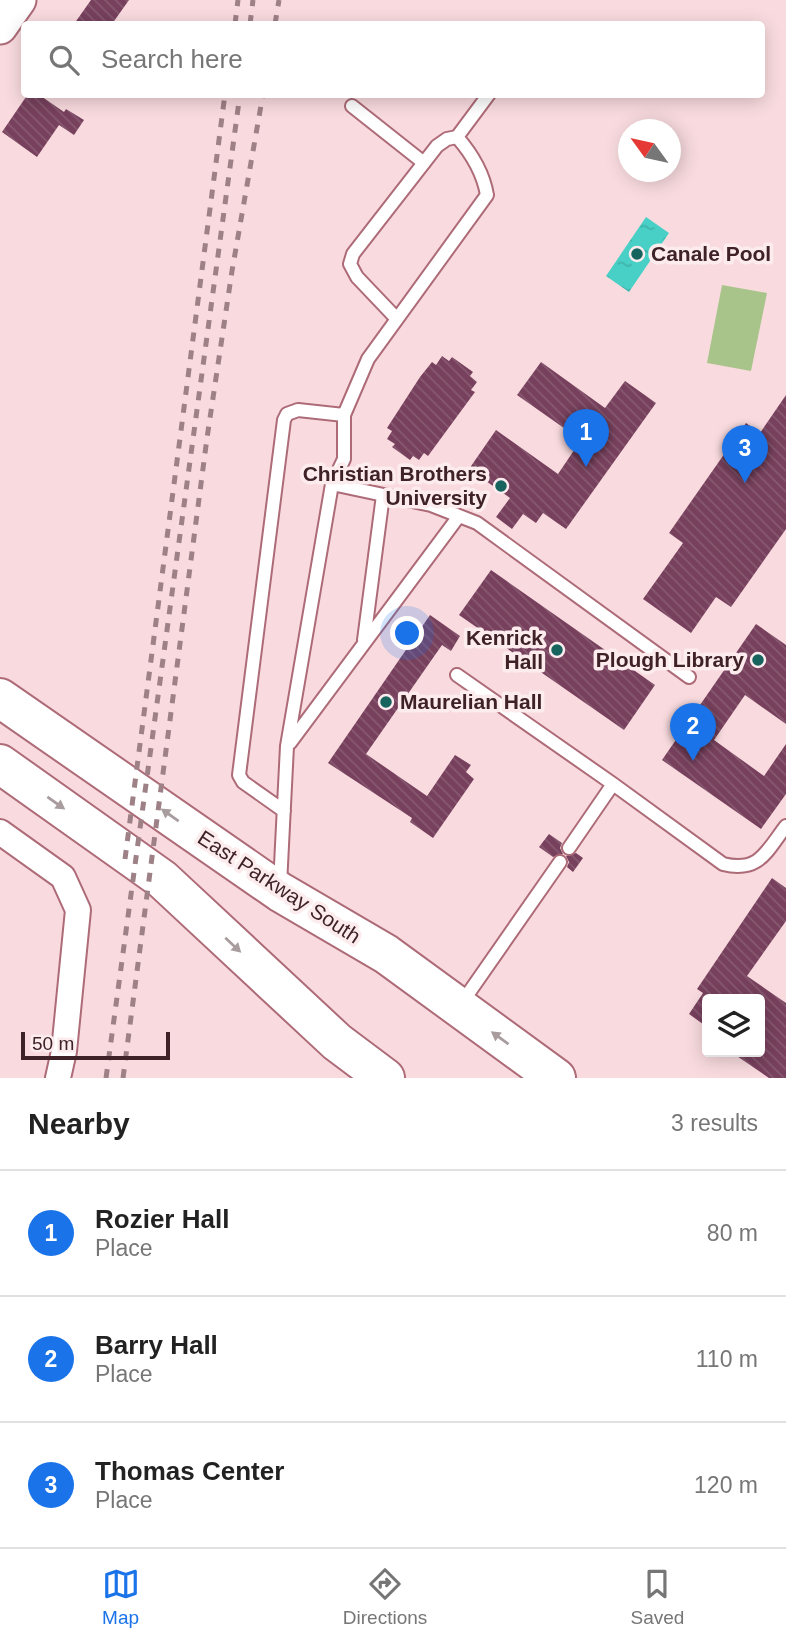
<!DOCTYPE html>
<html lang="en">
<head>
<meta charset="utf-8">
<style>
	:root { --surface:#fff; --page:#f6f6f6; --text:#222; --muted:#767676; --line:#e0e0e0; --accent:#1a73e8 }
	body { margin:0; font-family:Helvetica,sans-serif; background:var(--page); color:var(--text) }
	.controls { position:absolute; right:21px; bottom:21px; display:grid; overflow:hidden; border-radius:7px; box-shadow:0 4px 18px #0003 }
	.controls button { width:63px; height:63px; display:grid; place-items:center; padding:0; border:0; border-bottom:2px solid var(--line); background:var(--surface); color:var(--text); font:35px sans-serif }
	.compass { position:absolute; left:618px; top:119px; width:63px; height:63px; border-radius:50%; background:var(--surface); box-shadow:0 4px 18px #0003; rotate:303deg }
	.scale { position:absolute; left:21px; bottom:18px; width:149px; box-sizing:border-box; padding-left:7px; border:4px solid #3e2227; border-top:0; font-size:19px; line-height:24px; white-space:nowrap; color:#3e2227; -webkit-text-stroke:5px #fcecee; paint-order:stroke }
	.you { position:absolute; left:408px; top:634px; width:24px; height:24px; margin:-18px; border:5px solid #fff; border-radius:50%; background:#1a73e8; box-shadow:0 0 0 10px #1a73e833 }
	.badge { display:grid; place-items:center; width:46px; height:46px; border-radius:50%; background:var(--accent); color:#fff; font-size:23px; font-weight:700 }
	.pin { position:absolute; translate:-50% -58px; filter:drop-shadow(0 2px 4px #0008) }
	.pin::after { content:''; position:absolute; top:37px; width:24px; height:21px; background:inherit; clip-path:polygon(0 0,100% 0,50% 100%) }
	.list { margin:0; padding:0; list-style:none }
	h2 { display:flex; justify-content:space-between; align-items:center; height:91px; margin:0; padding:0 28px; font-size:30px }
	h2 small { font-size:23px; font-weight:400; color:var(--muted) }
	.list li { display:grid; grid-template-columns:46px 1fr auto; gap:21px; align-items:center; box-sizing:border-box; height:126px; padding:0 28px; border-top:2px solid var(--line) }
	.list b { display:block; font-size:26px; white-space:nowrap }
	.list p { margin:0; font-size:23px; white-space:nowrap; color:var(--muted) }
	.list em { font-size:23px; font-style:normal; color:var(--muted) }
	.icon { flex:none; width:38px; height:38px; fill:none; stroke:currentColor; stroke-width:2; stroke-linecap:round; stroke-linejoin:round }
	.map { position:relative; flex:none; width:786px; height:1078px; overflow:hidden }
	.search { position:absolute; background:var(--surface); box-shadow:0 4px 18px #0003; left:21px; right:21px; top:21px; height:77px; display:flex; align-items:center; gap:18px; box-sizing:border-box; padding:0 24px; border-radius:7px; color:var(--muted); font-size:26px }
	.sheet { height:469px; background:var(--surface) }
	nav { display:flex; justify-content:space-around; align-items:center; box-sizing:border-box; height:98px; border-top:2px solid var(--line); background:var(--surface); font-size:19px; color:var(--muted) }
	nav a { display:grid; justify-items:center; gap:4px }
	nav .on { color:var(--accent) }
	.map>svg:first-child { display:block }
	.garden { fill:#a9c48a }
	.water { fill:url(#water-ripples) }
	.building { fill:url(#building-back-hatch) }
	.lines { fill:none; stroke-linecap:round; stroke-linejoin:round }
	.lane-casing { stroke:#ad6b77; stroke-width:16 }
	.street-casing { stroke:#ad6b77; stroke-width:28 }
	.secondary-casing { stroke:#ad6b77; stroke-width:37 }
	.primary-casing { stroke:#ad6b77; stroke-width:42 }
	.lane { stroke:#fff; stroke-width:12 }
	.street { stroke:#fff; stroke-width:24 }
	.secondary { stroke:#fff; stroke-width:33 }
	.primary { stroke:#fff; stroke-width:38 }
	.rail { stroke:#9e8186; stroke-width:5; stroke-dasharray:9 9; stroke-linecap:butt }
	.oneway { fill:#a89c9e }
	.poi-dot { fill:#17645f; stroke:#fcecee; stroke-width:2.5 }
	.labels { text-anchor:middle; stroke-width:7; stroke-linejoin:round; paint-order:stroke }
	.poi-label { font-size:21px; font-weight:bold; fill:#3e2227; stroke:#fcecee; text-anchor:end }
	.street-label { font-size:21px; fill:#3e2227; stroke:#fcecee }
</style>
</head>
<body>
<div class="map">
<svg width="786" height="1078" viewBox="0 0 786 1078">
	<defs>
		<pattern id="water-ripples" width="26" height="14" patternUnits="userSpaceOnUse" patternTransform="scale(1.75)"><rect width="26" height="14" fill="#48d0c6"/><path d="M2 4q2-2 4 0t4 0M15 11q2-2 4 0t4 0" fill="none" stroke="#40b2aa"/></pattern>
		<pattern id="building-back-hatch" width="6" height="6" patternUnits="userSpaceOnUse" patternTransform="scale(1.75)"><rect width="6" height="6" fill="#77405d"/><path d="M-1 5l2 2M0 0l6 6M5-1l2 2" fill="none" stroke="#875970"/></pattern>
	</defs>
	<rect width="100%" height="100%" fill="#f9dbdf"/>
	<!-- garden -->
	<path class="garden" d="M722 285 767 293 751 371 707 363Z"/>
	<!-- water -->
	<path class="water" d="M646 217 669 233 629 292 606 276Z"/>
	<!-- building -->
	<path class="building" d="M91 0H129L112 24H74Z
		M28 94H38L64 112 66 109 84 120 74 135 59 125 37 157 2 132Z
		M442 356 449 361 452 357 473 372 470 376 477 382 471 390 475 392 428 456 424 453 419 460 413 456 410 460 392 447 395 444 387 439 392 431 387 428 420 377 432 362 436 365Z
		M541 362 605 408 625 381 656 403 566 529 543 513 536 523 523 514 512 529 496 517 510 498 469 469 496 430 558 474 581 440 517 395Z
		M786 395V529L731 607 716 597 691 633 643 599 683 543 669 533 746 423 760 433Z
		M491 570 655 685 624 730 459 615Z
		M430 615 460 636 451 651 442 645 366 754 427 796 455 755 471 765 466 772 474 779 433 838 410 822 412 818 328 763Z
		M756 624 786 645V724L745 695 714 740 764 776 786 744V794L761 829 662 760Z
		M549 834 562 843 560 848 563 854 553 857 539 847Z
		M576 853 583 858 573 872 567 867 569 862 566 856Z
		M772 878 786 888V921L747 976 786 1003V1078H769L731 1052H760V999H707V1027L689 1014 703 993 697 989Z"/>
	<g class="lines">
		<defs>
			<path id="lane" d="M352 106 424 163
				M397 319 357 277 350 264 353 254 437 146 447 139 457 137
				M332 484 431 505 477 523 689 677
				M364 640 383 495
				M457 675 613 784 723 864C759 873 766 852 786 826
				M290 743 459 516
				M284 811 243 782 239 775 284 420 287 414 298 410 344 415
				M569 848 613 784
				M280 885 287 746 332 484 344 459V415L368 359 487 195C483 172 472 154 457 137L489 94
				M461 1004 560 862"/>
			<path id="street" d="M0 832 63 877 78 910 64 1051 58 1078"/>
			<path id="secondary" d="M0 27 19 0"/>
			<path id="primary" d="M0 698 280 892 386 954 556 1078
				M0 764 162 879 337 1042 385 1078"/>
		</defs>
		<!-- lane casing -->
		<use href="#lane" class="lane-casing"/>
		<!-- street casing -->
		<use href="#street" class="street-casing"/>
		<!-- secondary casing -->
		<use href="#secondary" class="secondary-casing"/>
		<!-- primary casing -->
		<use href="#primary" class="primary-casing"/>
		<!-- lane -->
		<use href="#lane" class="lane"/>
		<!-- street -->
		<use href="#street" class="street"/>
		<!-- secondary -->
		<use href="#secondary" class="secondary"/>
		<!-- primary -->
		<use href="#primary" class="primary"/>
		<!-- rail -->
		<path class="rail" d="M235 24 238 0
			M250 24 253 0
			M275 24 279 0
			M125 859 225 94
			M106 1078 240 94
			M123 1078 207 438 232 271 263 94"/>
	</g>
	<!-- one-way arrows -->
	<defs><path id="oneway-solid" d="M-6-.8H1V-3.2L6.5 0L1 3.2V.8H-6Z" transform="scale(1.75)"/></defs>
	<g class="oneway">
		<use href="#oneway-solid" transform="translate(56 803) rotate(35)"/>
		<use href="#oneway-solid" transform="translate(170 815) rotate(-145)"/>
		<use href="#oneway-solid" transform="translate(233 945) rotate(43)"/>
		<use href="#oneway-solid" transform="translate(500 1038) rotate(-144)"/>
	</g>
	<!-- markers -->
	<g class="poi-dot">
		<circle cx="637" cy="254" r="7"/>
		<circle cx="501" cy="486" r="7"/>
		<circle cx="557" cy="650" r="7"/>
		<circle cx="758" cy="660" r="7"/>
		<circle cx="386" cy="702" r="7"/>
	</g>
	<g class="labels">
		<!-- poi labels -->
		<g class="poi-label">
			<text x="651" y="261" text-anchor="start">Canale Pool</text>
			<text x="487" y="481">Christian Brothers<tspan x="487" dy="24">University</tspan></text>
			<text x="543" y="645">Kenrick<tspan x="543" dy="24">Hall</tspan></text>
			<text x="744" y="667">Plough Library</text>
			<text x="400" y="709" text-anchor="start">Maurelian Hall</text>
		</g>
		<!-- street labels -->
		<g class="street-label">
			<text transform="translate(279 887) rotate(33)" y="7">East Parkway South</text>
		</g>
	</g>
</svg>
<div class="controls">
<button><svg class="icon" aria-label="layers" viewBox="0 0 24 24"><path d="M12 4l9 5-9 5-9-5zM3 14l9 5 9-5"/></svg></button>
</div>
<svg class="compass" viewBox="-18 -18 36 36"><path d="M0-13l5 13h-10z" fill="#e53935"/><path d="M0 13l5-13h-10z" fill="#767676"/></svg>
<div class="scale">50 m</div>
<div class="you"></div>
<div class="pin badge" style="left:586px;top:467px">1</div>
<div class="pin badge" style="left:693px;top:761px">2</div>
<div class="pin badge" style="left:745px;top:483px">3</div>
<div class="search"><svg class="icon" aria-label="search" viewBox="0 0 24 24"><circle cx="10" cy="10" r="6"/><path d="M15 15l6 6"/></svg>Search here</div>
</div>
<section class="sheet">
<h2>Nearby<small>3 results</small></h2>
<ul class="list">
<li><span class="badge">1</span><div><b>Rozier Hall</b><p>Place</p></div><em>80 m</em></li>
<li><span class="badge">2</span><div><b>Barry Hall</b><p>Place</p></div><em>110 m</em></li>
<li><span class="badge">3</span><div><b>Thomas Center</b><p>Place</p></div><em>120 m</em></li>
</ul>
</section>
<nav>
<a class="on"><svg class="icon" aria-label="map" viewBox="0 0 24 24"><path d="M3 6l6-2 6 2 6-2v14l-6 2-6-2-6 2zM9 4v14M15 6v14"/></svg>Map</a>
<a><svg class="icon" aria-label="directions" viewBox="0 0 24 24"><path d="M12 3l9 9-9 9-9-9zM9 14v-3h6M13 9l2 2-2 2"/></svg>Directions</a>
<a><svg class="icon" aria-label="saved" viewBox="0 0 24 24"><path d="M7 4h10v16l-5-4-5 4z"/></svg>Saved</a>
</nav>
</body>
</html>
